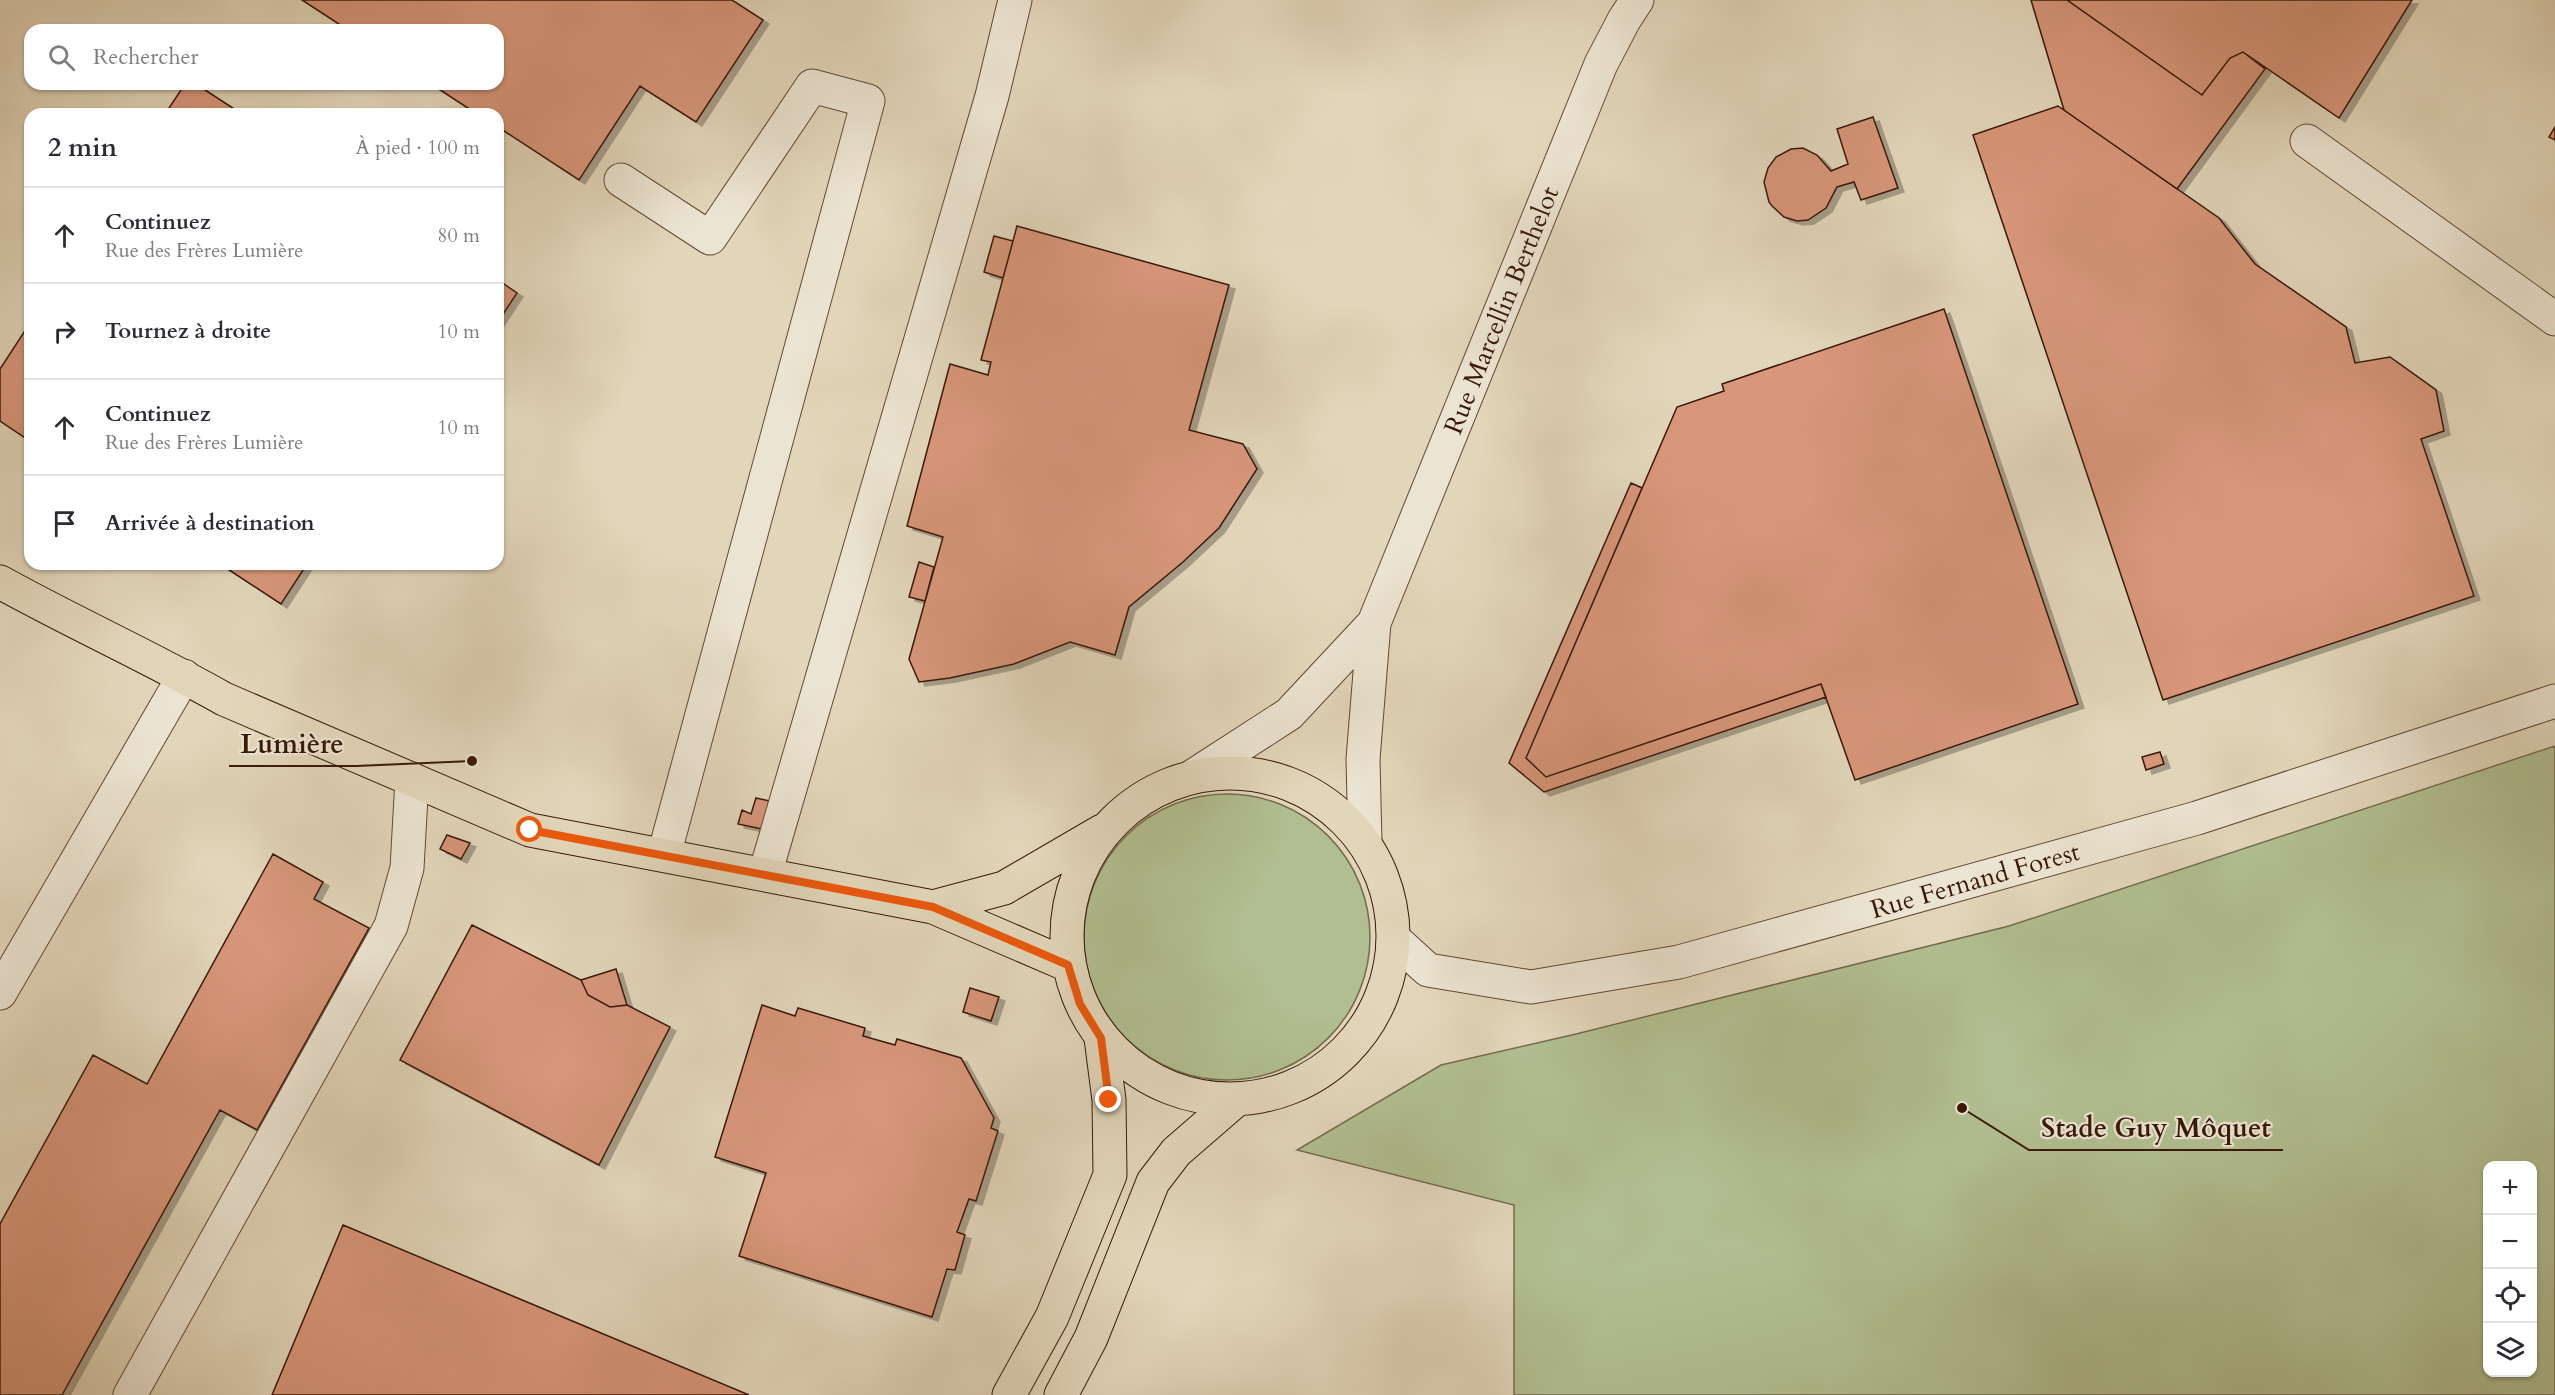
<!DOCTYPE html>
<html lang="fr">
<head>
<meta charset="utf-8">
<style>
	:root { --surface:#fff; --page:#f7f7f7; --text:#2b2b33; --muted:#7c7c81; --line:#e1e1e2 }
	body { margin:0; font-family:Cardo,serif; background:var(--page); color:var(--text) }
	.controls { position:absolute; right:18px; bottom:18px; display:grid; overflow:hidden; border-radius:12px; box-shadow:0 2px 4px #0004 }
	.controls button { width:54px; height:54px; display:grid; place-items:center; padding:0; border:0; border-bottom:2px solid var(--line); background:var(--surface); color:var(--text); font:30px sans-serif }
	.stop { position:absolute; width:18px; height:18px; margin:-14px; border:4px solid #ea580c; border-radius:50%; background:#fff }
	.stop.end { background:#ea580c; border-color:#fff; box-shadow:0 2px 6px #0008 }
	.list { margin:0; padding:0; list-style:none }
	h2 { display:flex; justify-content:space-between; align-items:center; height:78px; margin:0; padding:0 24px; font-size:26px }
	h2 small { font-size:20px; font-weight:400; color:var(--muted) }
	.list li { display:grid; grid-template-columns:39px 1fr auto; gap:18px; align-items:center; box-sizing:border-box; height:96px; padding:0 24px; border-top:2px solid var(--line) }
	.list b { display:block; font-size:22px; white-space:nowrap }
	.list p { margin:0; font-size:20px; white-space:nowrap; color:var(--muted) }
	.list em { font-size:20px; font-style:normal; color:var(--muted) }
	.icon { flex:none; width:33px; height:33px; fill:none; stroke:currentColor; stroke-width:2; stroke-linecap:round; stroke-linejoin:round }
	.map { position:relative; flex:none; width:2555px; height:1395px; overflow:hidden }
	.search { position:absolute; background:var(--surface); box-shadow:0 2px 4px #0004; left:24px; top:24px; width:480px; height:66px; display:flex; align-items:center; gap:15px; box-sizing:border-box; padding:0 21px; border-radius:18px; color:var(--muted); font-size:22px }
	.panel { position:absolute; background:var(--surface); box-shadow:0 2px 4px #0004; left:24px; top:108px; width:480px; height:462px; border-radius:18px }
	.map>svg:first-child { display:block }
	.green { fill:#b1be91; stroke:#746c4c; stroke-width:1.5; fill-rule:evenodd }
	.building { fill:#d8967a; stroke:#381908; stroke-width:1.5; filter:url(#shadow) }
	.lines { fill:none; stroke-linecap:round; stroke-linejoin:round }
	.minor-casing { stroke:#624834; stroke-width:35 }
	.major-casing { stroke:#381908; stroke-width:35 }
	.minor { stroke:#ece4d2; stroke-width:33 }
	.major { stroke:#e2d6ba; stroke-width:33 }
	.route { stroke:#ea580c; stroke-width:8 }
	.labels { text-anchor:middle; stroke-width:4.5; stroke-linejoin:round; paint-order:stroke }
	.street-label { font-size:26px; fill:#381908; stroke:#ece4d2 }
	.leader { fill:none; stroke:#381908; stroke-width:2 }
	.callout-dot { fill:#381908; stroke:#ece4d2; stroke-width:2 }
	.callout-label { font-size:27px; text-anchor:middle; font-weight:bold; fill:#381908; stroke:#ece4d2; stroke-width:4.5; stroke-linejoin:round; paint-order:stroke }
</style>
</head>
<body>
<div class="map">
<svg width="2555" height="1395" viewBox="0 0 2555 1395">
	<defs>
		<filter id="shadow"><feDropShadow dx="6" dy="4" stdDeviation="0" flood-color="#0004"/></filter>
	</defs>
	<rect width="100%" height="100%" fill="#e2d6ba"/>
	<filter id="stains"><feTurbulence type="fractalNoise" baseFrequency=".00333" numOctaves="4"/><feColorMatrix values="0 0 0 0 .2 0 0 0 0 .09 0 0 0 0 .02 0 0 0 .5 -.17"/></filter>
	<radialGradient id="worn" r=".72"><stop offset=".6" stop-color="#630" stop-opacity="0"/><stop offset="1" stop-color="#630" stop-opacity=".3"/></radialGradient>
	<!-- green -->
	<path class="green" d="M2555 746V1395H1514V1205L1297 1150 1441 1065 1576 1034 2009 926ZM2488 1166H2532V1372H2488Z
		M1084 937a143 143 0 1 1 286 0a143 143 0 1 1-286 0Z"/>
	<!-- building -->
	<path class="building" d="M302 0H732L763 20 696 122 640 86 579 180 498 127V114H477L431 84H498V30H348Z
		M2031 0H2067L2202 95 2230 58 2243 52 2265 69 2177 189 2064 110Z
		M2067 0H2412L2339 118 2243 52 2230 58 2202 95Z
		M185 84H196L242 114H165Z
		M2058 106 2219 218 2255 264 2346 327 2355 363 2390 357 2436 390 2444 431 2421 439 2474 596 2163 700 1973 135Z
		M1873 117 1898 188 1861 200 1854 182 1837 187 1826 208 1808 220 1797 221 1784 217 1772 206 1769 202 1764 182 1768 168 1776 157 1791 149 1803 148 1817 155 1831 171 1848 164 1837 129Z
		M2555 127V140L2549 137Z
		M1017 226 1229 285 1189 430 1243 444 1257 469 1219 528 1183 562 1129 607 1115 655 1070 642 1014 664 950 678 919 682 909 659 943 537 907 526 950 364 988 375 991 362 981 360Z
		M994 236 1013 241 1003 278 984 272Z
		M498 280 517 293 498 322Z
		M1944 309 2078 704 1855 780 1821 684 1546 777 1526 758 1677 407 1724 391 1722 384Z
		M30 323V441L0 421V369Z
		M1631 483 1642 488 1526 758 1546 777 1821 684 1826 697 1544 792 1509 763Z
		M919 562 934 567 925 601 909 597Z
		M220 564H307L281 604Z
		M2160 752 2164 764 2146 770 2142 757Z
		M756 798 770 801 762 829 738 824 742 810 751 814Z
		M447 835 470 843 461 859 440 849Z
		M273 854 323 882 314 899 369 928 257 1130 220 1110 62 1395H0V1224L93 1055 147 1084Z
		M472 925 581 980 588 995 610 1007 627 1005 670 1027 599 1165 400 1060Z
		M616 969 627 1005 610 1007 588 995 581 980Z
		M970 988 999 997 991 1021 963 1012Z
		M762 1005 795 1016 798 1008 865 1028 863 1036 895 1045 897 1039 961 1058 994 1118 991 1128 998 1131 976 1201 969 1199 957 1232 965 1235 955 1270 947 1269 932 1317 739 1256 766 1173 715 1157Z
		M343 1225 749 1395H272Z"/>
	<g class="lines">
		<defs>
			<path id="minor" d="M2307 141 2555 319
				M621 180 710 238 812 86 868 101 664 855
				M1193 776 1289 714 1374 623
				M1365 843 1363 759 1374 623 1601 64 1624 20 1637 0
				M765 874 992 96 1015 0
				M1394 939 1428 970 1531 987 1679 962 2197 818 2555 701
				M0 993 184 676
				M130 1395 391 926 407 868 412 779"/>
			<path id="major" d="M0 582C74 623 150 657 224 699L530 830 933 907 1068 965
				M1067 936a163 163 0 1 1 326 0a163 163 0 1 1-326 0Z
				M933 907 1004 888 1102 831
				M1009 1395 1052 1317 1110 1175 1109 1100 1101 1038
				M1061 1395 1091 1338 1153 1182 1176 1152 1236 1100"/>
		</defs>
		<!-- minor casing -->
		<use href="#minor" class="minor-casing"/>
		<!-- major casing -->
		<use href="#major" class="major-casing"/>
		<!-- minor -->
		<use href="#minor" class="minor"/>
		<!-- major -->
		<use href="#major" class="major"/>
	</g>
	<g class="lines">
		<!-- route -->
		<path class="route" d="M530 830 933 907 1068 965 1080 1004 1101 1038 1109 1100"/>
	</g>
	<g class="labels">
		<!-- street labels -->
		<g class="street-label">
			<text transform="translate(1501 310) rotate(-68)" y="9">Rue Marcellin Berthelot</text>
			<text transform="translate(1975 880) rotate(-16)" y="9">Rue Fernand Forest</text>
		</g>
	</g>
	<!-- callouts -->
	<path class="leader" d="M472 761L356 766H229M1962 1108L2029 1150H2283"/>
	<g class="callout-dot">
		<circle cx="472" cy="761" r="6"/>
		<circle cx="1962" cy="1108" r="6"/>
	</g>
	<g class="callout-label">
		<text x="292" y="753">Lumière</text>
		<text x="2156" y="1137">Stade Guy Môquet</text>
	</g>
	<rect width="100%" height="100%" filter="url(#stains)"/>
	<rect width="100%" height="100%" fill="url(#worn)"/>
</svg>
<div class="controls">
<button>+</button>
<button>−</button>
<button><svg class="icon" aria-label="locate" viewBox="0 0 24 24"><circle cx="12" cy="12" r="6"/><path d="M12 2v4M12 18v4M2 12h4M18 12h4"/></svg></button>
<button><svg class="icon" aria-label="layers" viewBox="0 0 24 24"><path d="M12 4l9 5-9 5-9-5zM3 14l9 5 9-5"/></svg></button>
</div>
<div class="stop" style="left:530px;top:830px"></div>
<div class="stop end" style="left:1109px;top:1100px"></div>
<div class="search"><svg class="icon" aria-label="search" viewBox="0 0 24 24"><circle cx="10" cy="10" r="6"/><path d="M15 15l6 6"/></svg>Rechercher</div>
<section class="panel">
<h2>2 min<small>À pied · 100 m</small></h2>
<ul class="list">
<li><svg class="icon" aria-label="ahead" viewBox="0 0 24 24"><path d="M12 20V5M6 11l6-6 6 6"/></svg><div><b>Continuez</b><p>Rue des Frères Lumière</p></div><em>80 m</em></li>
<li><svg class="icon" aria-label="right" viewBox="0 0 24 24"><path d="M7 20v-9h11M14 6l5 5-5 5"/></svg><div><b>Tournez à droite</b></div><em>10 m</em></li>
<li><svg class="icon" aria-label="ahead" viewBox="0 0 24 24"><path d="M12 20V5M6 11l6-6 6 6"/></svg><div><b>Continuez</b><p>Rue des Frères Lumière</p></div><em>10 m</em></li>
<li><svg class="icon" aria-label="arrive" viewBox="0 0 24 24"><path d="M6 21V4h12l-3 4 3 4H6"/></svg><div><b>Arrivée à destination</b></div></li>
</ul>
</section>
</div>
</body>
</html>
